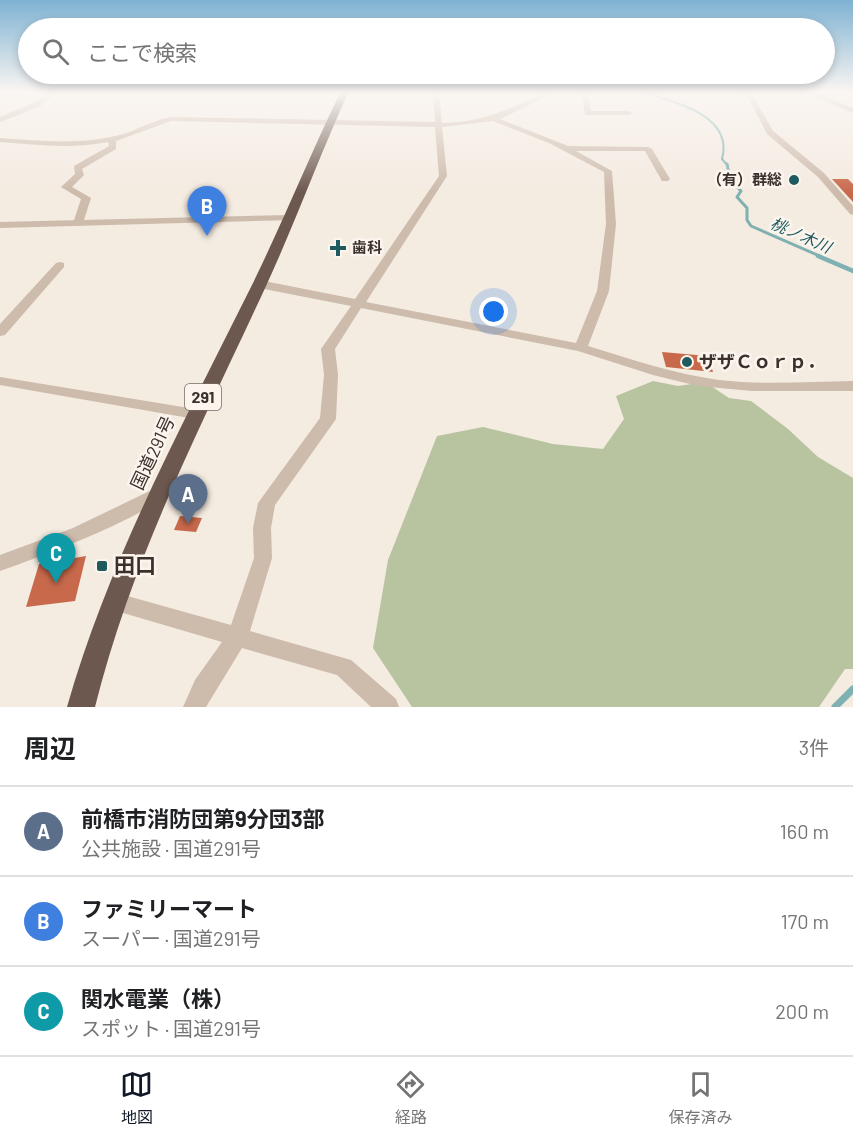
<!DOCTYPE html>
<html lang="ja">
<head>
<meta charset="utf-8">
<style>
	:root { --surface:#fff; --page:#f2f2f2; --text:#202124; --muted:#757577; --line:#e0e0e0; --accent:#111827 }
	body { margin:0; font-family:Barlow,"Noto Sans JP",sans-serif; background:var(--page); color:var(--text) }
	.you { position:absolute; left:494px; top:312px; width:21px; height:21px; margin:-15px; border:4px solid #fff; border-radius:50%; background:#1a73e8; box-shadow:0 0 0 9px #1a73e833 }
	.badge { display:grid; place-items:center; width:39px; height:39px; border-radius:50%; background:var(--accent); color:#fff; font-size:20px; font-weight:700 }
	.pin { position:absolute; translate:-50% -50px; filter:drop-shadow(0 2px 3px #0008) }
	.pin::after { content:''; position:absolute; top:32px; width:21px; height:18px; background:inherit; clip-path:polygon(0 0,100% 0,50% 100%) }
	.list { margin:0; padding:0; list-style:none }
	h2 { display:flex; justify-content:space-between; align-items:center; height:78px; margin:0; padding:0 24px; font-size:26px }
	h2 small { font-size:20px; font-weight:400; color:var(--muted) }
	.list li { display:grid; grid-template-columns:39px 1fr auto; gap:18px; align-items:center; box-sizing:border-box; height:90px; padding:0 24px; border-top:2px solid var(--line) }
	.list b { display:block; font-size:22px; white-space:nowrap }
	.list p { margin:0; font-size:20px; white-space:nowrap; color:var(--muted) }
	.list em { font-size:20px; font-style:normal; color:var(--muted) }
	.icon { flex:none; width:33px; height:33px; fill:none; stroke:currentColor; stroke-width:2; stroke-linecap:round; stroke-linejoin:round }
	.map { position:relative; flex:none; width:853px; height:707px; overflow:hidden }
	.search { position:absolute; background:var(--surface); box-shadow:0 3px 9px #0003; left:18px; right:18px; top:18px; height:66px; display:flex; align-items:center; gap:15px; box-sizing:border-box; padding:0 21px; border-radius:33px; color:var(--muted); font-size:22px }
	.sheet { height:348px; background:var(--surface) }
	nav { display:flex; justify-content:space-around; align-items:center; box-sizing:border-box; height:84px; border-top:2px solid var(--line); background:var(--surface); font-size:16px; color:var(--muted) }
	nav a { display:grid; justify-items:center; gap:3px }
	nav .on { color:var(--accent) }
	.map>svg:first-child { display:block }
	.green { fill:#b8c4a0 }
	.lines { fill:none; stroke-linecap:round; stroke-linejoin:round }
	.stream-far3 { stroke:#7fb0b2; stroke-width:2 }
	.stream-far2 { stroke:#7fb0b2; stroke-width:3 }
	.stream-far1 { stroke:#7fb0b2; stroke-width:4.5 }
	.stream { stroke:#7fb0b2; stroke-width:7 }
	.building { fill:#c8694b }
	.minor { fill:#cdbbac; fill-rule:evenodd }
	.tertiary { fill:#cdbbac; fill-rule:evenodd }
	.trunk { fill:#6c584f; fill-rule:evenodd }
	.poi-dot { fill:#1f5a5e; stroke:#fbf5ee; stroke-width:2 }
	.labels { text-anchor:middle; stroke-width:5; stroke-linejoin:round; paint-order:stroke }
	.far-poi-label { font-size:15px; font-weight:bold; fill:#3b302b; stroke:#fbf5ee; text-anchor:end }
	.far-water-label { font-size:16px; font-style:italic; fill:#1f5a5e; stroke:#fbf5ee }
	.shield { fill:#fbf5ee; stroke:#756b66; stroke-width:1.5 }
	.shield-label { font-size:16px; font-weight:bold; fill:#3b302b }
	.poi-label { font-size:18px; font-weight:bold; fill:#3b302b; stroke:#fbf5ee; text-anchor:start }
	.street-label { font-size:18px; fill:#3b302b; stroke:#fbf5ee }
	.near-poi-label { font-size:21px; font-weight:bold; fill:#3b302b; stroke:#fbf5ee; text-anchor:start }
</style>
</head>
<body>
<div class="map">
<svg width="853" height="707" viewBox="0 0 853 707">
	<rect width="100%" height="100%" fill="#f4ebe1"/>
	<!-- green -->
	<path class="green" d="M653 381 678 386 705 382 729 398 751 401 788 429 818 457 853 478V669H845L819 707H412L373 648 388 560 437 436 483 427 553 444 603 449 624 419 616 396Z"/>
	<g class="lines">
		<!-- stream-far3 -->
		<path class="stream-far3" d="M645 93C676 102 734 116 722 159L728 166"/>
		<!-- stream-far2 -->
		<path class="stream-far2" d="M727 164 730 179 741 191 737 197 747 208V220L751 226 822 257"/>
		<!-- stream-far1 -->
		<path class="stream-far1" d="M818 256 853 271"/>
		<!-- stream -->
		<path class="stream" d="M835 707 853 689"/>
	</g>
	<!-- building -->
	<path class="building" d="M832 179H848L853 184V202Z
		M662 352 708 356 713 372 666 367Z
		M180 516 202 518 196 532 174 530Z
		M86 556 75 601 26 607 39 564Z"/>
	<g class="lines">
		<!-- minor -->
		<path class="minor" d="M48 93H56L39 107 0 122V117L33 103Z
			M433 93H439L442 123C482 123 509 109 545 93H554L500 119 568 146 648 147 652 149 670 179 668 181H662L645 151H576L612 171 616 224 609 291 588 346C631 359 674 374 719 380 763 385 808 382 853 381V391H752L698 386 653 375 578 351 361 308 335 349 338 375 336 419 275 505 271 528 272 558 250 631 351 660 396 699 399 707H371L337 675 242 648 206 707H183L195 680 222 642 113 610 106 607 103 601 106 595 113 592 231 625 254 558 253 528 258 503 320 418 324 375 321 349 351 306 259 288 253 284 259 280 355 299 439 176 435 127 171 121 116 141V149L82 169 84 175 72 187 91 198 83 223 78 226 73 223 81 199 61 187 75 174 74 166 109 146 108 142C73 149 36 145 0 142V138C39 141 82 145 119 135 137 131 152 120 171 117L435 122ZM493 121 549 143 604 172 606 224 597 291 576 343 366 302 447 176 442 127Z
			M582 93H588L591 111H629L633 113 629 115H585Z
			M738 93H747L754 97 773 131 824 173 853 206V215L850 214 818 177 767 134 749 99Z
			M806 93H816L853 108V113Z
			M60 262 64 263V267L5 335 0 336V324L56 263Z
			M0 377 195 409 200 410 203 414 200 418 195 419 0 385Z
			M156 488 162 490 165 495 162 500C111 530 56 551 0 571V555L73 528Z"/>
		<!-- tertiary -->
		<path class="tertiary" d="M289 215 295 218 293 220 0 228V222Z"/>
		<!-- trunk -->
		<path class="trunk" d="M340 93H348C319 157 295 223 266 286 201 427 133 555 95 707H67C110 557 182 426 251 287 282 224 309 157 340 93Z"/>
	</g>
	<!-- sky -->
	<linearGradient id="sky" x2="0" y2="1"><stop stop-color="#7eb2d2"/><stop offset="0.48" stop-color="#faf6f2"/><stop offset="1" stop-color="#faf6f2" stop-opacity="0"/></linearGradient>
	<rect width="853" height="192" fill="url(#sky)"/>
	<!-- markers -->
	<g class="poi-dot">
		<circle cx="794" cy="180" r="6"/>
		<path d="M335 239h6v6h6v6h-6v6h-6v-6h-6v-6h6z"/>
		<circle cx="687" cy="362" r="6"/>
		<rect x="96" y="560" width="12" height="12" rx="3"/>
	</g>
	<g class="labels">
		<!-- far-poi labels -->
		<g class="far-poi-label">
			<text x="782" y="185">（有）群総</text>
			<text x="352" y="253" text-anchor="start">歯科</text>
		</g>
		<!-- far-water labels -->
		<g class="far-water-label">
			<text transform="translate(801 235) rotate(24)" y="6">桃ノ木川</text>
		</g>
		<!-- shield labels -->
		<rect class="shield" x="185" y="384" width="36" height="26" rx="4.5"/>
		<g class="shield-label">
			<text x="203" y="403">291</text>
		</g>
		<!-- poi labels -->
		<g class="poi-label">
			<text x="699" y="368">ザザＣｏｒｐ．</text>
		</g>
		<!-- street labels -->
		<g class="street-label">
			<text transform="translate(153 453) rotate(-65)" y="6">国道291号</text>
		</g>
		<!-- near-poi labels -->
		<g class="near-poi-label">
			<text x="114" y="573">田口</text>
		</g>
	</g>
</svg>
<div class="you"></div>
<div class="pin badge" style="left:188px;top:524px;background:#5c6f8a">A</div>
<div class="pin badge" style="left:207px;top:236px;background:#3f7fe0">B</div>
<div class="pin badge" style="left:56px;top:583px;background:#0f9aa8">C</div>
<div class="search"><svg class="icon" aria-label="search" viewBox="0 0 24 24"><circle cx="10" cy="10" r="6"/><path d="M15 15l6 6"/></svg>ここで検索</div>
</div>
<section class="sheet">
<h2>周辺<small>3件</small></h2>
<ul class="list">
<li><span class="badge" style="background:#5c6f8a">A</span><div><b>前橋市消防団第9分団3部</b><p>公共施設 · 国道291号</p></div><em>160 m</em></li>
<li><span class="badge" style="background:#3f7fe0">B</span><div><b>ファミリーマート</b><p>スーパー · 国道291号</p></div><em>170 m</em></li>
<li><span class="badge" style="background:#0f9aa8">C</span><div><b>関水電業（株）</b><p>スポット · 国道291号</p></div><em>200 m</em></li>
</ul>
</section>
<nav>
<a class="on"><svg class="icon" aria-label="map" viewBox="0 0 24 24"><path d="M3 6l6-2 6 2 6-2v14l-6 2-6-2-6 2zM9 4v14M15 6v14"/></svg>地図</a>
<a><svg class="icon" aria-label="directions" viewBox="0 0 24 24"><path d="M12 3l9 9-9 9-9-9zM9 14v-3h6M13 9l2 2-2 2"/></svg>経路</a>
<a><svg class="icon" aria-label="saved" viewBox="0 0 24 24"><path d="M7 4h10v16l-5-4-5 4z"/></svg>保存済み</a>
</nav>
</body>
</html>
